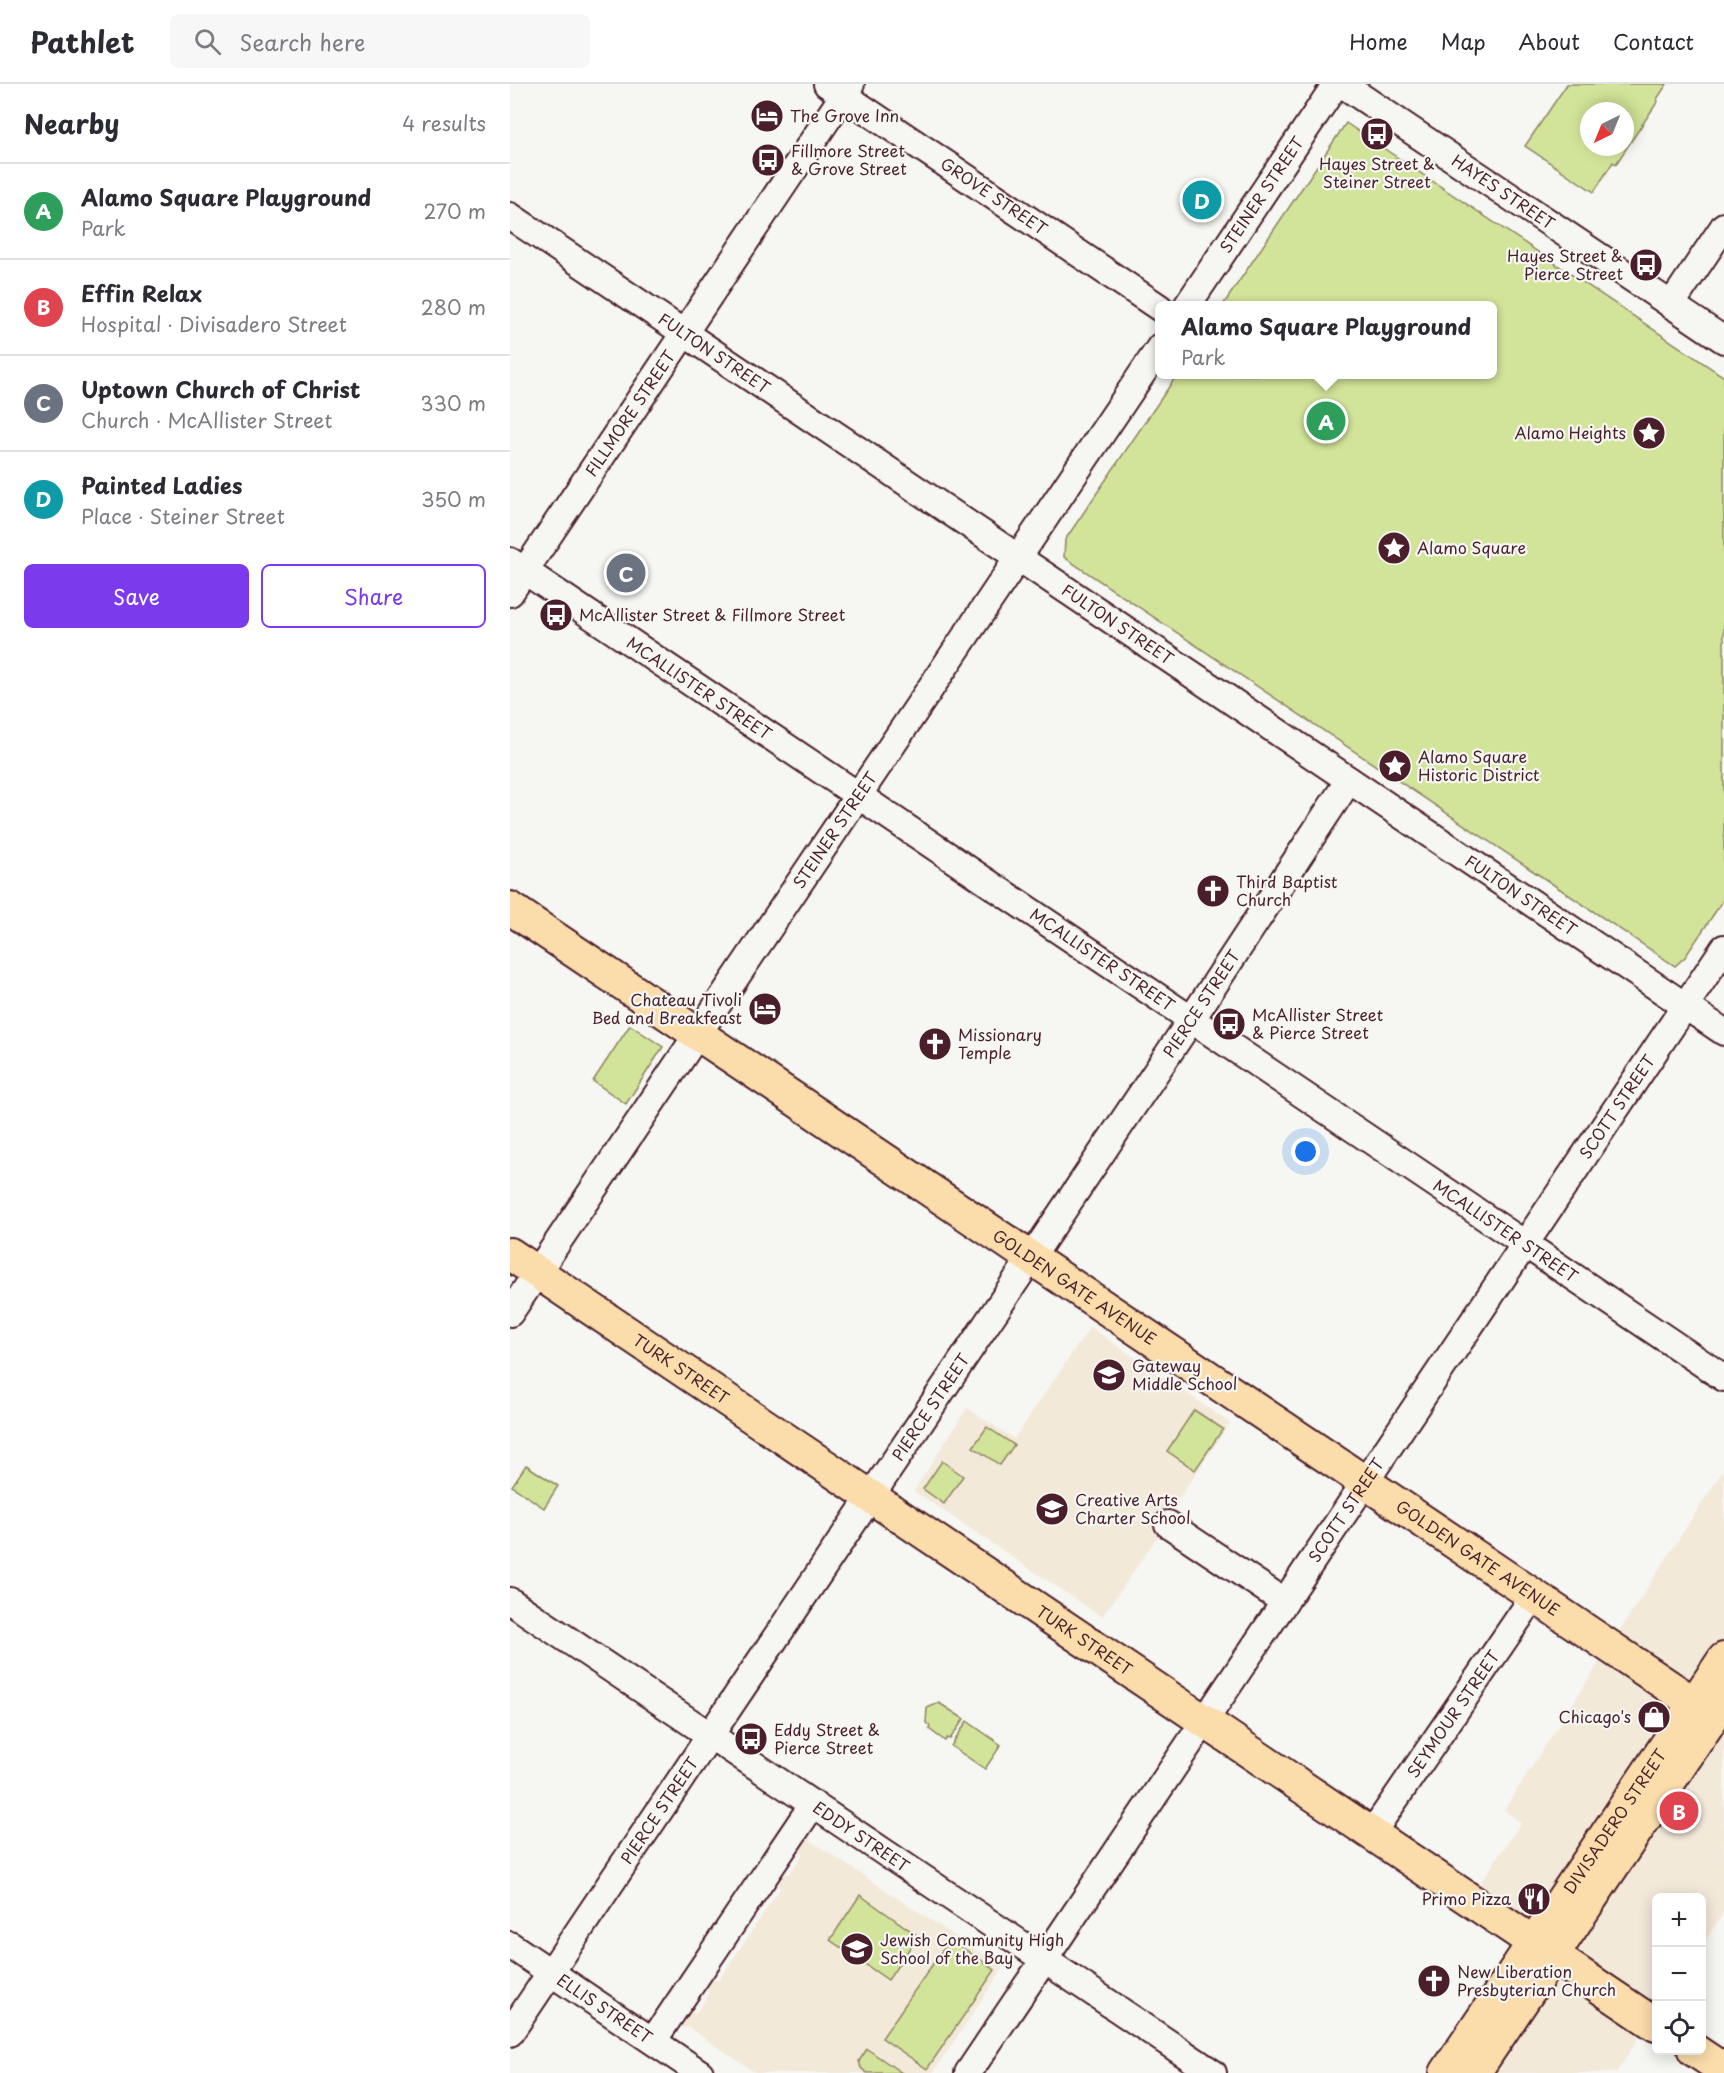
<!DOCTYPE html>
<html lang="en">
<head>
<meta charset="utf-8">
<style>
	:root { --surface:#fff; --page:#f7f7f7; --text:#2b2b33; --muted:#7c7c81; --line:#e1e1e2; --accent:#7c3aed }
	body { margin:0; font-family:"Playpen Sans",sans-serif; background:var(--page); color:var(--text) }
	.controls { position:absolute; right:18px; bottom:18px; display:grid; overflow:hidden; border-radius:9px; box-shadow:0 3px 15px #0003 }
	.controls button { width:54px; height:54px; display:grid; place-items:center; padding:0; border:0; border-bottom:2px solid var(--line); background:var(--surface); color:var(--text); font:30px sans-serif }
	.compass { position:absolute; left:1070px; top:18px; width:54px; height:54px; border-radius:50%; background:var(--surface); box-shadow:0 3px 15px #0003; rotate:223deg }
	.you { position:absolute; left:796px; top:1068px; width:21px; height:21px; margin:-15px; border:4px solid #fff; border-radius:50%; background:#1a73e8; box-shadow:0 0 0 9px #1a73e833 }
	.badge { display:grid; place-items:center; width:39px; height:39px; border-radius:50%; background:var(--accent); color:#fff; font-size:20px; font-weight:700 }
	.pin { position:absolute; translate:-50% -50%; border:3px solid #fff; box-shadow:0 2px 6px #0006 }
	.popup { position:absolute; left:645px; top:217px; width:342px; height:78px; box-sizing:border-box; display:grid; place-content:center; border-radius:9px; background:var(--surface); filter:drop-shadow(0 2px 4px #0005); font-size:20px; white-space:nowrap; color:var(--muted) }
	.popup b { font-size:22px; color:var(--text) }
	.popup::after { content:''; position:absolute; left:50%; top:100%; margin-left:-12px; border:12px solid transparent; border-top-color:var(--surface) }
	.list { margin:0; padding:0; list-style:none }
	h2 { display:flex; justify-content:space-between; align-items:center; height:78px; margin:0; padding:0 24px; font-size:26px }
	h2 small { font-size:20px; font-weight:400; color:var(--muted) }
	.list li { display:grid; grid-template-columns:39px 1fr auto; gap:18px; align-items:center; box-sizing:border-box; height:96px; padding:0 24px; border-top:2px solid var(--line) }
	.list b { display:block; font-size:22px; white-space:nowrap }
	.list p { margin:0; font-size:20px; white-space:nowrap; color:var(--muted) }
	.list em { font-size:20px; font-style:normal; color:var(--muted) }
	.actions { display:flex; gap:12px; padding:18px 24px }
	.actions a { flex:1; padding:14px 0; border:2px solid var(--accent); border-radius:9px; text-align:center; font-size:21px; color:var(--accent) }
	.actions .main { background:var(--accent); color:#fff }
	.icon { flex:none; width:33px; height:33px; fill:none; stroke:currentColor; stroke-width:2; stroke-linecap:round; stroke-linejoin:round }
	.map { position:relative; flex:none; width:1214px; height:1989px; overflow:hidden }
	header { display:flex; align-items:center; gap:36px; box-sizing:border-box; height:84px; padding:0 30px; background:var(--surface); border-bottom:2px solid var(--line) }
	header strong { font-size:28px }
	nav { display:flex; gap:33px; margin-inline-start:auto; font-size:21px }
	.search { width:420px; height:54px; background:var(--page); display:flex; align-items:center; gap:15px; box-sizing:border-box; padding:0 21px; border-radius:9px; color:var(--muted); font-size:22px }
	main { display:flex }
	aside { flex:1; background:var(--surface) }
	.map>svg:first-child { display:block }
	.built { fill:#f3e9d9 }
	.green { fill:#d2e499; stroke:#8e8262; stroke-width:1.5; fill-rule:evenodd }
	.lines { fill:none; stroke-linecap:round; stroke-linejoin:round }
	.minor-casing { stroke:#4a1f2b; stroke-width:30 }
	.major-casing { stroke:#4a1f2b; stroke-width:36 }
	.minor { stroke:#f6f6f2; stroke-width:26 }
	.major { stroke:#fbdcab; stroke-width:32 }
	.labels { text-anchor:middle; stroke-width:4.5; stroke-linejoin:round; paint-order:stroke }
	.poi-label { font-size:16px; fill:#4a1f2b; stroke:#f6f6f2; text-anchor:start }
	.street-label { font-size:16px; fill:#4a1f2b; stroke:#f6f6f2 }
</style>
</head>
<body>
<header>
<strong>Pathlet</strong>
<div class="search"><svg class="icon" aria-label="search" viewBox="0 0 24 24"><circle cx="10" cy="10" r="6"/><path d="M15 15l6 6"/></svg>Search here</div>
<nav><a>Home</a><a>Map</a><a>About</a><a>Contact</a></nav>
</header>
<main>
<aside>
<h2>Nearby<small>4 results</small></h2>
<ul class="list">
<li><span class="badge" style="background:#2e9e5b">A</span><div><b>Alamo Square Playground</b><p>Park</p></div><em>270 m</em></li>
<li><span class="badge" style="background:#e0444e">B</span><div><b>Effin Relax</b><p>Hospital · Divisadero Street</p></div><em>280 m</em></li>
<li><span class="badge" style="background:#6b7280">C</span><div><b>Uptown Church of Christ</b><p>Church · McAllister Street</p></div><em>330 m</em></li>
<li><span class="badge" style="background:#0f9aa8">D</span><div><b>Painted Ladies</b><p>Place · Steiner Street</p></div><em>350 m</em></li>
</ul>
<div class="actions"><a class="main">Save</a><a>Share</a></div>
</aside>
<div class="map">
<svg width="1214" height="1989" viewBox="0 0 1214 1989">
	<rect width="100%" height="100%" fill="#f6f6f2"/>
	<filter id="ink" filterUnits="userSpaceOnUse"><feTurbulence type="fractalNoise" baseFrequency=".0167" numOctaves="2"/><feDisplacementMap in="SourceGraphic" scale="12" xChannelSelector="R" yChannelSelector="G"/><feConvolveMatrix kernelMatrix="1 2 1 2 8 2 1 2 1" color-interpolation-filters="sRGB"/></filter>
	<g filter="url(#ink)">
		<!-- built -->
		<path class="built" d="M580 1243 720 1339 659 1429 662 1432 592 1533 404 1407 457 1324 504 1355Z
			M1214 1385V1828L1192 1861V1814H1146V1927L1106 1989H976L1060 1862 969 1801 1011 1739 994 1726Z
			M296 1750 300 1753 301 1757 493 1884 423 1989H246L178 1943 173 1944 169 1941 168 1937 179 1925 185 1930 199 1911 196 1903 200 1896H209L270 1805 266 1798 272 1790H279L293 1770 286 1765Z"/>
		<!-- green -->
		<path class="green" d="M1057 0H1157L1147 15 1148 17 1106 80 1103 78 1084 108 1015 62ZM1079 27H1115V63H1079Z
			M836 39 1214 293V815L1175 873 1165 882 554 473 555 456 667 291 982 290V222L713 221Z
			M120 941 153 963 116 1020 83 997Z
			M684 1326 713 1345 685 1386 657 1367Z
			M477 1343 504 1361 490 1381 463 1363Z
			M432 1377 453 1392 434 1420 413 1405Z
			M16 1381 48 1402 34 1424 2 1402Z
			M429 1619 454 1635 440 1655 437 1654 435 1657 419 1645 420 1642 416 1639 417 1624Z
			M457 1637 491 1661 475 1685 441 1662Z
			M350 1811 408 1852 378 1896 320 1856Z
			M440 1855 485 1886 417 1985 372 1954Z
			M357 1965 392 1989H357L351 1984 349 1977Z"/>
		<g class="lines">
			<defs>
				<g id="minor">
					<path id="s1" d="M317 0 650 224"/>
					<path id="s2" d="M832 0 1214 256"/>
					<path id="s3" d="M0 132 1214 948"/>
					<path d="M1161 221 1214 142"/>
					<path id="s4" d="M677 222 826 0"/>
					<path id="s5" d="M0 477 1214 1294"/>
					<path id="s6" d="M0 509 341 0"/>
					<path id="s7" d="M0 1229 650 263"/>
					<path d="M658 1440 775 1518"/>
					<path id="s8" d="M0 1517 703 1989"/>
					<path id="s9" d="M862 1749 1024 1512"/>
					<path id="s10" d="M0 1861 190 1989"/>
					<path id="s11" d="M0 1949 681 936 839 696"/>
					<path d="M143 1957 303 1720"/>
					<path id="s12" d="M458 1989 1214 864"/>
				</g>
				<g id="major">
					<path id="s13" d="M0 824 1203 1632"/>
					<path id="s14" d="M0 1170 1146 1941"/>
					<path d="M1184 1966 1214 1986"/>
					<path id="s15" d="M936 1989 1214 1575"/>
					<path d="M964 1989 1214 1616"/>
				</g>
			</defs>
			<!-- minor casing -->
			<use href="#minor" class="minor-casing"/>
			<!-- major casing -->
			<use href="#major" class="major-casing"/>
			<!-- minor -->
			<use href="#minor" class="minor"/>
			<!-- major -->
			<use href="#major" class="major"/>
		</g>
	</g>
	<!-- icons -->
	<defs>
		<symbol id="hotel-disc" viewBox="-11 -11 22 22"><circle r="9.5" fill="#4a1f2b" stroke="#f6f6f2"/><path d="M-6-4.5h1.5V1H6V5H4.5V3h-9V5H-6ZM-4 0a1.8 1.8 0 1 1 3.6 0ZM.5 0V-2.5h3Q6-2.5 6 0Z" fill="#fff"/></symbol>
		<symbol id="bus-disc" viewBox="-11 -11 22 22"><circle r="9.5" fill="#4a1f2b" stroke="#f6f6f2"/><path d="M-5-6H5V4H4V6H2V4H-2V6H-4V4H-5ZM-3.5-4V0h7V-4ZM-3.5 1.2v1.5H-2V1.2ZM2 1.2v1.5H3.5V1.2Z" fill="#fff"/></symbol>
		<symbol id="sight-disc" viewBox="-11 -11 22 22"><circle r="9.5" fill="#4a1f2b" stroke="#f6f6f2"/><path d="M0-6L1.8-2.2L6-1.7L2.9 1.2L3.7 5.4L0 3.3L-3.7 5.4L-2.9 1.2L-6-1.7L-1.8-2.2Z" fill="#fff"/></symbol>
		<symbol id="church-disc" viewBox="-11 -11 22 22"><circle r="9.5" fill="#4a1f2b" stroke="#f6f6f2"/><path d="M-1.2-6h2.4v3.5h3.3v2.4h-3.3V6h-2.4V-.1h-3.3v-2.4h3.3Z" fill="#fff"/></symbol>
		<symbol id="school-disc" viewBox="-11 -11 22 22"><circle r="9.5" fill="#4a1f2b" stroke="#f6f6f2"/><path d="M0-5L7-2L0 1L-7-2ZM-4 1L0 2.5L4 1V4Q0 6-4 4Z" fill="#fff"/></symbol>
		<symbol id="shop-disc" viewBox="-11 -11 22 22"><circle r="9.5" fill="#4a1f2b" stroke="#f6f6f2"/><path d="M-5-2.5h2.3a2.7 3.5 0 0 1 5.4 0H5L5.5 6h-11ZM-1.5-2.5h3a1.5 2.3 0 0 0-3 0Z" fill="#fff"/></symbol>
		<symbol id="restaurant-disc" viewBox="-11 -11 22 22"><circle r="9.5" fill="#4a1f2b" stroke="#f6f6f2"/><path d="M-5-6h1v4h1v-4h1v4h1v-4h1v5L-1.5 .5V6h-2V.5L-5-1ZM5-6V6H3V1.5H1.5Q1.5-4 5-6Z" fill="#fff"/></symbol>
	</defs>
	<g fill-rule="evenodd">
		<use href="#hotel-disc" x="238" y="13" width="38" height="38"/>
		<use href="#bus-disc" x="848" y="31" width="38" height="38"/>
		<use href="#bus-disc" x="239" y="57" width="38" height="38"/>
		<use href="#bus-disc" x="1117" y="162" width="38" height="38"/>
		<use href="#sight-disc" x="1120" y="330" width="38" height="38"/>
		<use href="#sight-disc" x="865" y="445" width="38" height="38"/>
		<use href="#bus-disc" x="27" y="512" width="38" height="38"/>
		<use href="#sight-disc" x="866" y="663" width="38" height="38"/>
		<use href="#church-disc" x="684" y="788" width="38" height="38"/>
		<use href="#hotel-disc" x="236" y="906" width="38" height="38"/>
		<use href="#bus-disc" x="700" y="921" width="38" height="38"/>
		<use href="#church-disc" x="406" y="941" width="38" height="38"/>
		<use href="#school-disc" x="580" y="1272" width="38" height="38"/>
		<use href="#school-disc" x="523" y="1406" width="38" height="38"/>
		<use href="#shop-disc" x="1125" y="1614" width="38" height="38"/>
		<use href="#bus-disc" x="222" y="1636" width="38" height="38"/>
		<use href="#restaurant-disc" x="1005" y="1796" width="38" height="38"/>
		<use href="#school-disc" x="328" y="1846" width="38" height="38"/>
		<use href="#church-disc" x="905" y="1878" width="38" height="38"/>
	</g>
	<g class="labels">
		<!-- poi labels -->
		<g class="poi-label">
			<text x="280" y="38">The Grove Inn</text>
			<text x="281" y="73">Fillmore Street<tspan x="281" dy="18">&amp; Grove Street</tspan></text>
			<text x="867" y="86" text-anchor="middle">Hayes Street &amp;<tspan x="867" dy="18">Steiner Street</tspan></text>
			<text x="1113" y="178" text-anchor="end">Hayes Street &amp;<tspan x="1113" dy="18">Pierce Street</tspan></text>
			<text x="1116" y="355" text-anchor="end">Alamo Heights</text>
			<text x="907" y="470">Alamo Square</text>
			<text x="69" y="537">McAllister Street &amp; Fillmore Street</text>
			<text x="908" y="679">Alamo Square<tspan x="908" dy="18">Historic District</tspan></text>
			<text x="726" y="804">Third Baptist<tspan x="726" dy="18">Church</tspan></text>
			<text x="232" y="922" text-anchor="end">Chateau Tivoli<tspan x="232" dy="18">Bed and Breakfeast</tspan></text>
			<text x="742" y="937">McAllister Street<tspan x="742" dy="18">&amp; Pierce Street</tspan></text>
			<text x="448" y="957">Missionary<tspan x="448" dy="18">Temple</tspan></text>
			<text x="622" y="1288">Gateway<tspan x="622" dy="18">Middle School</tspan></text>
			<text x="565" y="1422">Creative Arts<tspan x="565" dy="18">Charter School</tspan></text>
			<text x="1121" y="1639" text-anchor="end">Chicago's</text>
			<text x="264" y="1652">Eddy Street &amp;<tspan x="264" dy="18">Pierce Street</tspan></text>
			<text x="1001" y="1821" text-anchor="end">Primo Pizza</text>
			<text x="370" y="1862">Jewish Community High<tspan x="370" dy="18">School of the Bay</tspan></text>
			<text x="947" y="1894">New Liberation<tspan x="947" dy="18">Presbyterian Church</tspan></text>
		</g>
		<!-- street labels -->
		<g class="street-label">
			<text dy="6" stroke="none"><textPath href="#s2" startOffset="194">HAYES STREET</textPath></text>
			<text dy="6" stroke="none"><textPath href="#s4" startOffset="134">STEINER STREET</textPath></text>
			<text dy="6" stroke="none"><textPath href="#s1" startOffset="201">GROVE STREET</textPath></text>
			<text dy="6" stroke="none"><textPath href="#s3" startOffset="246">FULTON STREET</textPath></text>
			<text dy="6" stroke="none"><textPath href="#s6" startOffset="216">FILLMORE STREET</textPath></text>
			<text dy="6" stroke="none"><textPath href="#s3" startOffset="732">FULTON STREET</textPath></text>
			<text dy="6" stroke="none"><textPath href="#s5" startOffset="228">MCALLISTER STREET</textPath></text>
			<text dy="6" stroke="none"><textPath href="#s7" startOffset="582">STEINER STREET</textPath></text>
			<text dy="6" stroke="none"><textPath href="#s3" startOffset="1218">FULTON STREET</textPath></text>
			<text dy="6" stroke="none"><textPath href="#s5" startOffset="714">MCALLISTER STREET</textPath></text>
			<text dy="6" stroke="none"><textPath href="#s11" startOffset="1240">PIERCE STREET</textPath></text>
			<text dy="6" stroke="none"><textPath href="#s12" startOffset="1164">SCOTT STREET</textPath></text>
			<text dy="6" stroke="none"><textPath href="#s5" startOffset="1200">MCALLISTER STREET</textPath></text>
			<text dy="6" stroke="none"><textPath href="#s13" startOffset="680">GOLDEN GATE AVENUE</textPath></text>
			<text dy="6" stroke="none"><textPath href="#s14" startOffset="206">TURK STREET</textPath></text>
			<text dy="6" stroke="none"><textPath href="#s11" startOffset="754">PIERCE STREET</textPath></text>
			<text dy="6" stroke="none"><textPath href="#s12" startOffset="678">SCOTT STREET</textPath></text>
			<text dy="6" stroke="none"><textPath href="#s13" startOffset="1166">GOLDEN GATE AVENUE</textPath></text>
			<text dy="6" stroke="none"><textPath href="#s14" startOffset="692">TURK STREET</textPath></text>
			<text dy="6" stroke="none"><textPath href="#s9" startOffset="144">SEYMOUR STREET</textPath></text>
			<text dy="6" stroke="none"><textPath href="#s11" startOffset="268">PIERCE STREET</textPath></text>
			<text dy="6" stroke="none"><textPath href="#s15" startOffset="303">DIVISADERO STREET</textPath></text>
			<text dy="6" stroke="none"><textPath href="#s8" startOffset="423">EDDY STREET</textPath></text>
			<text dy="6" stroke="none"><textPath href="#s10" startOffset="114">ELLIS STREET</textPath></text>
		</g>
	</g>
</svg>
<div class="controls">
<button>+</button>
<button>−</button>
<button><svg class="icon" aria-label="locate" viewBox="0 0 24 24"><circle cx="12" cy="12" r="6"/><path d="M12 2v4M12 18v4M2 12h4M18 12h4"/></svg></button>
</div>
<svg class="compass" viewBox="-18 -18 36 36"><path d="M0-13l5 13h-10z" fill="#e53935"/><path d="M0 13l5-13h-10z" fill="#7c7c81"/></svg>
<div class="you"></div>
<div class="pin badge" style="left:816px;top:337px;background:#2e9e5b">A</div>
<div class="popup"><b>Alamo Square Playground</b>Park</div>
<div class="pin badge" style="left:1169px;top:1727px;background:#e0444e">B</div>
<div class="pin badge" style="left:116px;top:489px;background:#6b7280">C</div>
<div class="pin badge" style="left:692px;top:116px;background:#0f9aa8">D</div>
</div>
</main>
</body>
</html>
